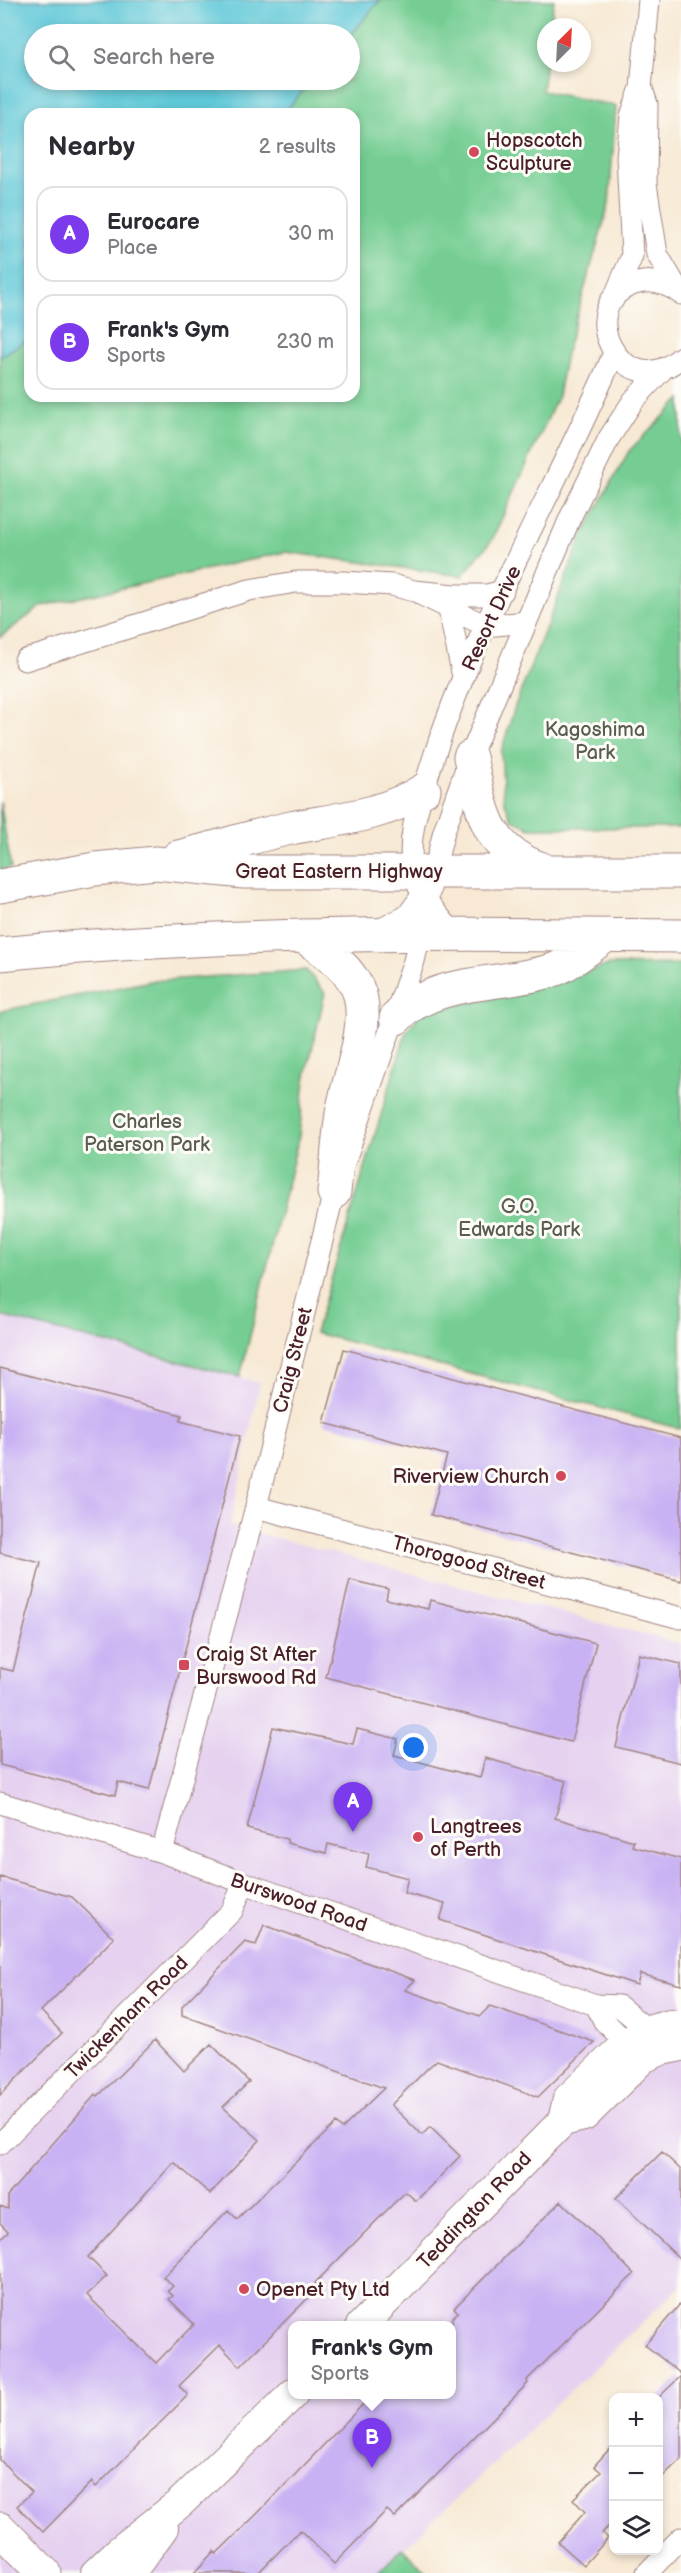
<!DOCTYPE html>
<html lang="en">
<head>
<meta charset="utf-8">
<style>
	:root { --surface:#fff; --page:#f2f2f3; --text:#2b2b33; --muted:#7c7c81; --line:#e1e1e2; --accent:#7c3aed }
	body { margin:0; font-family:"Balsamiq Sans",sans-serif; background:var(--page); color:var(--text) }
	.controls { position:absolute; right:18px; bottom:18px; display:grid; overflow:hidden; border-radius:12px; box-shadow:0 3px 9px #0003 }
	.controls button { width:54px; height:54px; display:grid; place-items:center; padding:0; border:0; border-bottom:2px solid var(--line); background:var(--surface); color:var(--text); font:30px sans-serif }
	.compass { position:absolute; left:537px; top:18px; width:54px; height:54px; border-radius:50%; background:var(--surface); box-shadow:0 3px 9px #0003; rotate:24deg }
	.you { position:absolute; left:414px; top:1748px; width:21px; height:21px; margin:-15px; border:4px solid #fff; border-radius:50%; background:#1a73e8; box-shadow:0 0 0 9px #1a73e833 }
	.badge { display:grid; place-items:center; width:39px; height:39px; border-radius:50%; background:var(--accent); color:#fff; font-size:20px; font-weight:700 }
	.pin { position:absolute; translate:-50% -50px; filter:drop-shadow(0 2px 3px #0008) }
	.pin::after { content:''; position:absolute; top:32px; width:21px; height:18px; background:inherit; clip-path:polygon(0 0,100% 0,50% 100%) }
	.popup { position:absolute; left:288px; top:2321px; width:168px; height:78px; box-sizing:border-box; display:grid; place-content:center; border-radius:12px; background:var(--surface); filter:drop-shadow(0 2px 4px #0005); font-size:20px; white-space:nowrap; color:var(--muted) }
	.popup b { font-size:22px; color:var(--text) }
	.popup::after { content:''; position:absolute; left:50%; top:100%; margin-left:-12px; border:12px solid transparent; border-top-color:var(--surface) }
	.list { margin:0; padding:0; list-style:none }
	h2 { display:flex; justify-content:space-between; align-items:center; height:78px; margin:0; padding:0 24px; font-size:26px }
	h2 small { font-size:20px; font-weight:400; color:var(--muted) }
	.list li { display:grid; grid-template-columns:39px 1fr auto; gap:18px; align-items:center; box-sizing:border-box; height:96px; margin:0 12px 12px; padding:0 12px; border:2px solid var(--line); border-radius:18px }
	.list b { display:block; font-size:22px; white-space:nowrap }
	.list p { margin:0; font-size:20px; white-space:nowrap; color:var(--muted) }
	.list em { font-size:20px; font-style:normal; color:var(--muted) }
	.icon { flex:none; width:33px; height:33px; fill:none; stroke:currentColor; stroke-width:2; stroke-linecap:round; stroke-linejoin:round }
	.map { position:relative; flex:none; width:681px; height:2573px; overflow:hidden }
	.search { position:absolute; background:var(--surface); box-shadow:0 3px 9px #0003; left:24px; top:24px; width:336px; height:66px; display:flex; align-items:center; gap:15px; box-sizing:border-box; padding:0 21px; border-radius:33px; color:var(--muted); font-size:22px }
	.panel { position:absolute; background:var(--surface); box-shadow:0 3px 9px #0003; left:24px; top:108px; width:336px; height:294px; border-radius:18px }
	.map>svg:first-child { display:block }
	.built { fill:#e6d2f0; fill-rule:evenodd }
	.green { fill:#74cd93; stroke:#5f765f; stroke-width:1.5 }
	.water { fill:#5ec8d8; stroke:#547482; stroke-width:1.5 }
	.building { fill:#c9b2f3 }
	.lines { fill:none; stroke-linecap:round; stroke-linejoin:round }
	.minor-casing { stroke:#a08480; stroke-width:23 }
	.secondary-casing { stroke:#a08480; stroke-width:32 }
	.trunk-casing { stroke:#a08480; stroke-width:35 }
	.minor { stroke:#fff; stroke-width:21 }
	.secondary { stroke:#fff; stroke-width:30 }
	.trunk { stroke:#fff; stroke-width:33 }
	.poi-dot { fill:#d1495b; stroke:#fdfcf7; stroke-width:2 }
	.labels { text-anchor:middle; stroke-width:6; stroke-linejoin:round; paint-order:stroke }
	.poi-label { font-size:20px; fill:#4a1f2b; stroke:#fdfcf7; text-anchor:start }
	.street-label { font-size:20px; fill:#4a1f2b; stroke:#fdfcf7 }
	.park-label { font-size:20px; fill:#595c4f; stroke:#fdfcf7 }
</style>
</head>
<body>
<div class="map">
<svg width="681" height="2573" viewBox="0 0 681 2573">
	<rect width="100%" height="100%" fill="#fdfcf7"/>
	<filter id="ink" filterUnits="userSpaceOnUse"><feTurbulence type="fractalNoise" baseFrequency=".0167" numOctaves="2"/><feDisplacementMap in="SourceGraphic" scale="12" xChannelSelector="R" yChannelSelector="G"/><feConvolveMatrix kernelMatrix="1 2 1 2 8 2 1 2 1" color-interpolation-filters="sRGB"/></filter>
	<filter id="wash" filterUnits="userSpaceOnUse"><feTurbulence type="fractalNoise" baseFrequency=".008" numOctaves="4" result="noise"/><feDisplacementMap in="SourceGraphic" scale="24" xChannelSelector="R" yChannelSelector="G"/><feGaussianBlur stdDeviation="1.35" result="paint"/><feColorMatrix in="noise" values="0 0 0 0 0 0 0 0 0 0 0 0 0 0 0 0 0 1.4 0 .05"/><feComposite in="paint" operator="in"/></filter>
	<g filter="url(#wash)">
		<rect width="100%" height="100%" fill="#f7e9d4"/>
		<!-- built -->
		<path class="built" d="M0 1316 260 1383 230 1526 681 1644V2286L378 2573H0ZM292 2326H452V2394H292Z"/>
		<!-- green -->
		<path class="green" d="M380 0H554L550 27H546V61L542 91 616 106 609 204 566 353 558 396 492 540 462 576 285 552 42 606 0 637V357L30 338V396H354V114H283L312 80H350V36Z
			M681 399V828H530L512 819 504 801 501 752 515 706 582 536 629 451Z
			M0 801 11 868 0 870Z
			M681 964V1429L315 1333 406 1032 422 1012 513 994 609 965Z
			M306 970 325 993 305 1080 299 1136 240 1377 0 1316V1011L151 981Z
			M402 2548 427 2573H378Z"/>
		<!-- water -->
		<path class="water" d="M0 0H380L350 36 34 34V80H312L283 114H30V338L0 357Z"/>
		<g id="blocks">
			<!-- building -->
			<path class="building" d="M344 1349 681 1438V1581L431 1515 447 1455 324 1423Z
				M0 1368 182 1415 180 1421 240 1436 149 1790 118 1782 115 1795 0 1765V1668L13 1671 41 1563 0 1553Z
				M350 1580 388 1589 386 1599 428 1609 430 1600 596 1643 571 1742 326 1677Z
				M639 1654 681 1664V1763L616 1747Z
				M273 1727 353 1744 357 1729 398 1739 394 1755 480 1778 485 1758 566 1781 555 1818 634 1841 632 1846 681 1859V1985L640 1974 637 1985 440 1920 445 1904 404 1893 408 1878 366 1867 369 1854 328 1844 326 1853 287 1843V1839L247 1829Z
				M0 1877 72 1897 114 1938 41 2011 62 2033 0 2095Z
				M264 1925 415 1980 405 1990 480 2016 490 2006 594 2042 538 2097 437 2060 429 2067 391 2105 422 2135 430 2127 460 2156 416 2201 406 2192 393 2204 315 2283 319 2287 240 2366 220 2345 179 2386 188 2395 96 2487 92 2482 43 2532 17 2506 32 2492 0 2460V2239L8 2231 0 2223V2206L8 2209V2195L96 2094 98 2096 155 2040 184 2071 211 2044 249 2082 223 2107 260 2140 210 2194 174 2162 88 2257 107 2276 87 2295 156 2363 194 2324 169 2299 173 2296 168 2291 173 2286 163 2277 228 2210 237 2219 336 2123 342 2129 384 2088 182 2015V2006L245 1942 256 1945Z
				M662 2152 681 2170V2260L616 2198Z
				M561 2201 634 2274 527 2380 528 2383 395 2517 387 2510 334 2564 300 2530 258 2573H194L214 2551 216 2554 256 2515 373 2394H452V2318L458 2312 454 2308Z
				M681 2303V2374L645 2345Z
				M681 2376V2459L658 2481V2398Z
				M614 2444V2521L602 2533 608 2538 584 2565 558 2542 585 2512 573 2499 601 2472 594 2466Z"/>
		</g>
	</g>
	<g filter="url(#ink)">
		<use href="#blocks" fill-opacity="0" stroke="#a08480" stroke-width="1.5"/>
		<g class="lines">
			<defs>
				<path id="minor" d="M642 89 647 104 646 184 657 254 680 293
					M681 294C668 284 654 279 638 283 568 301 622 410 681 357
					M613 300 632 256 627 157 631 116 641 88 649 0
					M422 595 486 626 526 622
					M449 610 463 677
					M25 660 249 590 296 582H344L392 585 414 591 455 595H487L503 591
					M379 930 407 916 423 894 434 871 444 831 470 757 570 518 609 438 633 401 664 368
					M455 935C440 916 418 896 413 871 406 836 420 801 430 769 475 624 555 492 614 353
					M256 1507 681 1618
					M0 1803 162 1852 244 1883 596 2005 619 2006 648 2030 654 2040
					M162 1852 256 1507 334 1192 414 961 434 871
					M596 2005 604 2021 636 2052
					M0 2144 232 1911 244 1883
					M647 2573 681 2538"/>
				<path id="secondary" d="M563 2121 568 2099 627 2043 648 2030 670 2024H681
					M361 2326 563 2121 584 2116 643 2058 661 2050 681 2046
					M96 2573 118 2552 180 2503 293 2394
					M130 2573 163 2528"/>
				<path id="trunk" d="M470 757C482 810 485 850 542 869
					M178 857C216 848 253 836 291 828 337 819 383 816 424 790
					M0 886 95 869 156 863 244 872H681
					M303 936C325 951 352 968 360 995 369 1029 348 1079 342 1114 338 1139 337 1166 334 1192
					M0 954C226 931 454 933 681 936
					M396 1018C437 977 501 987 553 970 569 965 592 945 607 935
					M0 2529 44 2573"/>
			</defs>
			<!-- minor casing -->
			<use href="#minor" class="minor-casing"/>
			<!-- secondary casing -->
			<use href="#secondary" class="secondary-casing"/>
			<!-- trunk casing -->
			<use href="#trunk" class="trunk-casing"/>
			<!-- minor -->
			<use href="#minor" class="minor"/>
			<!-- secondary -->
			<use href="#secondary" class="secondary"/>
			<!-- trunk -->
			<use href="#trunk" class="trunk"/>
		</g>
	</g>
	<!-- markers -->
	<g class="poi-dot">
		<circle cx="474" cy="152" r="6"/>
		<circle cx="561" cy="1476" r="6"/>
		<rect x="178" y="1659" width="12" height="12" rx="3"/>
		<circle cx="418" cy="1837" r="6"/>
		<circle cx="244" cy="2289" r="6"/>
	</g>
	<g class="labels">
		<!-- poi labels -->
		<g class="poi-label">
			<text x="486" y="147">Hopscotch<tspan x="486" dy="23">Sculpture</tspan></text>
			<text x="549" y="1483" text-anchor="end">Riverview Church</text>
			<text x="196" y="1661">Craig St After<tspan x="196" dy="23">Burswood Rd</tspan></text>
			<text x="430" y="1833">Langtrees<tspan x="430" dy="23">of Perth</tspan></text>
			<text x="256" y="2296">Openet Pty Ltd</text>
		</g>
		<!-- street labels -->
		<g class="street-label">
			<text transform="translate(491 618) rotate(-65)" y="7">Resort Drive</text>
			<text x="339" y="878">Great Eastern Highway</text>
			<text transform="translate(292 1360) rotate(-76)" y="7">Craig Street</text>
			<text transform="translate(469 1562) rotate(15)" y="7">Thorogood Street</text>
			<text transform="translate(299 1902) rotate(19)" y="7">Burswood Road</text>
			<text transform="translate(126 2017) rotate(-45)" y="7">Twickenham Road</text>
			<text transform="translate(474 2210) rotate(-46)" y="7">Teddington Road</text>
		</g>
		<!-- park labels -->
		<g class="park-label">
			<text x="595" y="736">Kagoshima<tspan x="595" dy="23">Park</tspan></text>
			<text x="147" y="1128">Charles<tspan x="147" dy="23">Paterson Park</tspan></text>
			<text x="519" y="1213">G.O.<tspan x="519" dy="23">Edwards Park</tspan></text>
		</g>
	</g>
</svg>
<div class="controls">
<button>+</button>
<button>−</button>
<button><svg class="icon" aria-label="layers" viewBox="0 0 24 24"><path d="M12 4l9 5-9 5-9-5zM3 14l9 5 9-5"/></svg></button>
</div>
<svg class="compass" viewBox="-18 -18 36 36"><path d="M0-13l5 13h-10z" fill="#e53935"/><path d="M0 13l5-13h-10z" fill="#7c7c81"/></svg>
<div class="you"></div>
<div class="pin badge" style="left:353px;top:1832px">A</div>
<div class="pin badge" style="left:372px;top:2468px">B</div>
<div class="popup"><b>Frank's Gym</b>Sports</div>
<div class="search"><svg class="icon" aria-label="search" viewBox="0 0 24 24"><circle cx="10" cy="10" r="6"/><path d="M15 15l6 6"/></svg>Search here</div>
<section class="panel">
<h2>Nearby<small>2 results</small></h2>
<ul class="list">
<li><span class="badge">A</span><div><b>Eurocare</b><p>Place</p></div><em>30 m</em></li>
<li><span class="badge">B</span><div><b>Frank's Gym</b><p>Sports</p></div><em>230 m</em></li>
</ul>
</section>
</div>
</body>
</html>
